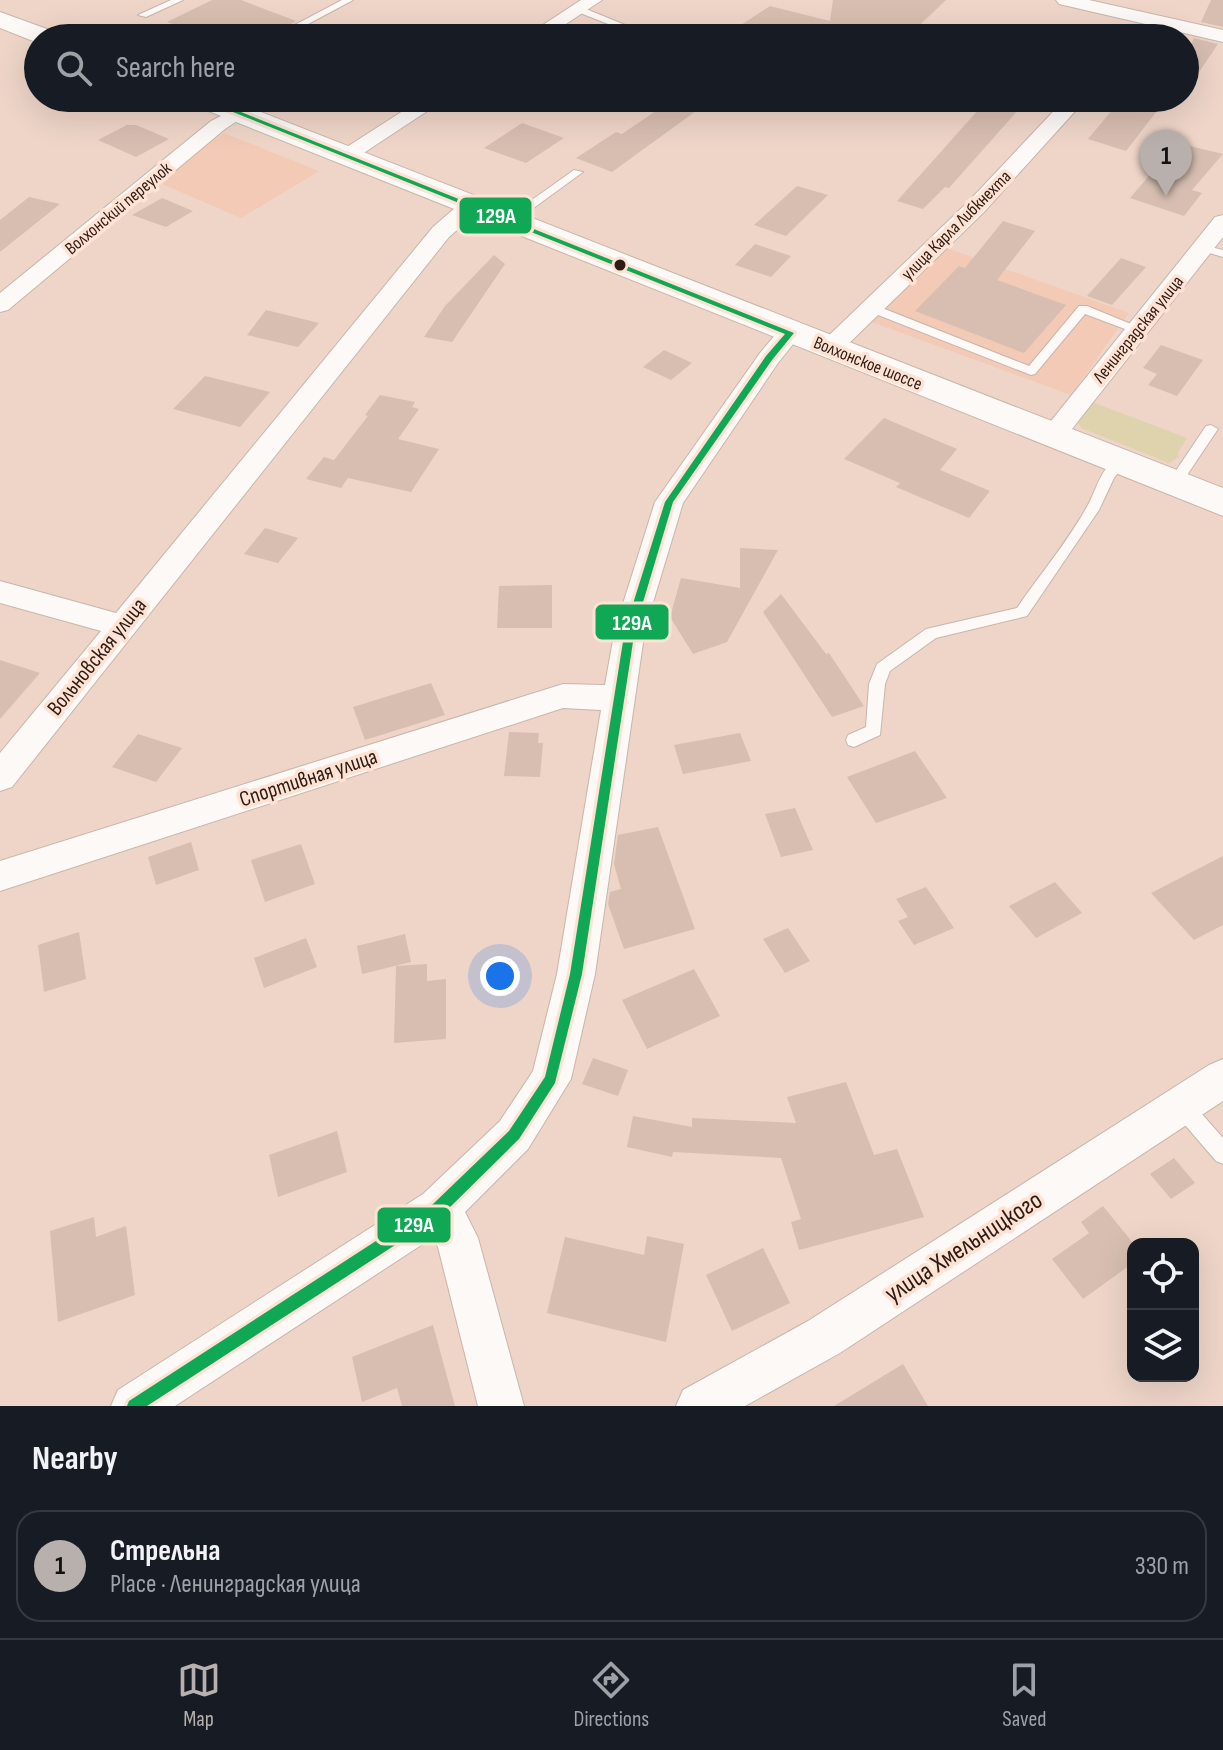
<!DOCTYPE html>
<html lang="en">
<head>
<meta charset="utf-8">
<style>
	:root { --surface:#171b24; --page:#242831; --text:#f1f3f6; --muted:#9ea1a6; --line:#363941; --accent:#b7b0ac }
	body { margin:0; font-family:"Sofia Sans Condensed",sans-serif; background:var(--page); color:var(--text) }
	.controls { position:absolute; right:24px; bottom:24px; display:grid; overflow:hidden; border-radius:16px; box-shadow:0 8px 32px #0002 }
	.controls button { width:72px; height:72px; display:grid; place-items:center; padding:0; border:0; border-bottom:2px solid var(--line); background:var(--surface); color:var(--text); font:40px sans-serif }
	.you { position:absolute; left:500px; top:976px; width:28px; height:28px; margin:-20px; border:6px solid #fff; border-radius:50%; background:#1a73e8; box-shadow:0 0 0 12px #1a73e833 }
	.badge { display:grid; place-items:center; width:52px; height:52px; border-radius:50%; background:var(--accent); color:#111; font-size:26px; font-weight:700 }
	.pin { position:absolute; translate:-50% -66px; filter:drop-shadow(0 2px 4px #0008) }
	.pin::after { content:''; position:absolute; top:42px; width:28px; height:24px; background:inherit; clip-path:polygon(0 0,100% 0,50% 100%) }
	.list { margin:0; padding:0; list-style:none }
	h2 { display:flex; justify-content:space-between; align-items:center; height:104px; margin:0; padding:0 32px; font-size:34px }
	h2 small { font-size:26px; font-weight:400; color:var(--muted) }
	.list li { display:grid; grid-template-columns:52px 1fr auto; gap:24px; align-items:center; box-sizing:border-box; height:112px; margin:0 16px 16px; padding:0 16px; border:2px solid var(--line); border-radius:24px }
	.list b { display:block; font-size:30px; white-space:nowrap }
	.list p { margin:0; font-size:26px; white-space:nowrap; color:var(--muted) }
	.list em { font-size:26px; font-style:normal; color:var(--muted) }
	.icon { flex:none; width:44px; height:44px; fill:none; stroke:currentColor; stroke-width:2; stroke-linecap:round; stroke-linejoin:round }
	.map { position:relative; flex:none; width:1223px; height:1406px; overflow:hidden }
	.search { position:absolute; background:var(--surface); box-shadow:0 8px 32px #0002; left:24px; right:24px; top:24px; height:88px; display:flex; align-items:center; gap:20px; box-sizing:border-box; padding:0 28px; border-radius:44px; color:var(--muted); font-size:30px }
	.sheet { height:232px; background:var(--surface) }
	nav { display:flex; justify-content:space-around; align-items:center; box-sizing:border-box; height:112px; border-top:2px solid var(--line); background:var(--surface); font-size:22px; color:var(--muted) }
	nav a { display:grid; justify-items:center; gap:4px }
	nav .on { color:var(--accent) }
	.map>svg:first-child { display:block }
	.built { fill:#f2cab5 }
	.green { fill:#ded3ac }
	.building { fill:#d7beb1 }
	.lines { fill:none; stroke-linecap:round; stroke-linejoin:round }
	.lane-casing { stroke:#c8b5ab; stroke-width:2 }
	.street-casing { stroke:#c8b5ab; stroke-width:2 }
	.secondary-casing { stroke:#c8b5ab; stroke-width:2 }
	.lane { fill:#fcf9f7; fill-rule:evenodd }
	.street { fill:#fcf9f7; fill-rule:evenodd }
	.secondary { fill:#fcf9f7; fill-rule:evenodd }
	.bus-1-casing { stroke:#fee2d3; stroke-width:6 }
	.bus-1 { fill:#10a855; fill-rule:evenodd }
	.bus-dot { fill:#2c1c13; stroke:#fee2d3; stroke-width:3 }
	.labels { text-anchor:middle; stroke-width:7; stroke-linejoin:round; paint-order:stroke }
	.far-street-label { font-size:18px; fill:#2c1c13; stroke:#fee2d3 }
	.street-label { font-size:22px; fill:#2c1c13; stroke:#fee2d3 }
	.near-street-label { font-size:26px; fill:#2c1c13; stroke:#fee2d3 }
	.line-badge { stroke:#fee2d3; stroke-width:3 }
	.badge-label { font-size:22px; text-anchor:middle; font-weight:bold; fill:#fff }
</style>
</head>
<body>
<div class="map">
<svg width="1223" height="1406" viewBox="0 0 1223 1406">
	<rect width="100%" height="100%" fill="#eed5c8"/>
	<!-- built -->
	<path class="built" d="M224 133 319 171 241 218 155 181Z
		M944 247 1129 313 1071 395 869 321Z"/>
	<!-- green -->
	<path class="green" d="M1092 402 1187 438 1178 452 1179 457 1169 463 1081 428 1078 421Z"/>
	<!-- building -->
	<path class="building" d="M212 0H241L296 21 267 38H210L167 22Z
		M833 0H946L906 38H721L770 6 830 21Z
		M1211 0H1223V27L1201 22Z
		M312 26 333 32 332 38H288Z
		M1194 38 1218 44 1185 93V59Z
		M675 98H714L612 172 576 158 616 132 622 134Z
		M1122 98H1144L1163 103 1126 151 1088 139Z
		M987 100 1019 109 949 188 945 187 923 209 897 201Z
		M522 123 564 138 526 163 484 148Z
		M127 125H136L169 139 136 157 98 140Z
		M1177 143 1223 154 1192 190 1202 193 1184 216 1130 198Z
		M797 186 828 195 786 236 754 225Z
		M29 197 60 204 0 252V220Z
		M162 198 193 211 166 227 132 215Z
		M1003 221 1035 231 997 280 1066 305 1024 353 915 311 959 266 965 268Z
		M755 244 791 256 771 277 735 265Z
		M494 255 505 264 452 342 424 337 445 306Z
		M1121 258 1146 267 1112 305 1087 296Z
		M266 310 319 323 298 347 247 335Z
		M1161 345 1203 360 1177 396 1148 385 1157 374 1143 368Z
		M664 350 692 363 671 380 643 367Z
		M205 376 270 392 240 427 173 409Z
		M380 395 415 402 412 407 419 409 398 439 439 449 411 492 348 478 341 488 306 479 324 457 334 460 368 416 365 415Z
		M884 418 957 449 940 470 990 491 969 518 896 487 900 483 844 459Z
		M265 528 298 538 278 563 244 554Z
		M740 548 778 550 727 642 693 654 670 617 681 578 740 588Z
		M552 585V628H497L499 586Z
		M781 594 826 654 829 653 864 706 832 717 763 612Z
		M0 660 40 673 0 719Z
		M431 683 445 715 365 740 353 707Z
		M509 732 539 733 538 743H543L540 777 504 776Z
		M740 733 751 761 683 774 674 745Z
		M138 734 182 748 156 782 112 767Z
		M915 751 947 798 876 823 847 777Z
		M795 808 813 850 781 857 765 814Z
		M658 827 695 929 624 949 608 904 610 892 621 889 614 864 618 835Z
		M191 842 199 870 156 885 148 857Z
		M301 844 315 884 265 902 251 860Z
		M1223 856V925L1194 940 1151 893Z
		M1055 882 1082 913 1036 938 1009 906Z
		M926 887 954 928 914 945 898 921 908 917 896 899Z
		M788 928 810 961 785 973 763 939Z
		M79 932 86 979 44 992 38 945Z
		M405 934 411 962 362 974 357 946Z
		M306 938 317 967 264 988 254 958Z
		M427 964V981L446 979V1039L394 1043 396 966Z
		M694 969 720 1016 647 1049 622 1000Z
		M593 1058 628 1070 618 1096 582 1084Z
		M846 1082 874 1155 897 1149 924 1217 799 1250 791 1222 801 1219 781 1158 673 1152 672 1157 627 1147 633 1116 692 1127V1118L796 1123 787 1097Z
		M337 1131 347 1172 278 1197 269 1155Z
		M1174 1158 1195 1183 1171 1199 1150 1174Z
		M1103 1206 1133 1243V1263L1083 1299 1052 1259 1089 1233 1081 1222Z
		M94 1217 96 1237 126 1226 135 1295 58 1322 50 1231Z
		M647 1236 684 1244 666 1342 547 1313 565 1237 644 1255Z
		M763 1248 790 1303 732 1331 706 1275Z
		M433 1325 455 1406H402L397 1388 362 1402 352 1357Z
		M903 1364 928 1406H834Z"/>
	<g class="lines">
		<defs>
			<path id="lane" d="M171 0H183L146 17 138 15Z
				M342 0H353L282 38H270Z
				M575 7H581L657 38H644L575 11Z
				M112 29 117 32C111 38 104 38 95 38Z
				M574 170 583 172 513 223H505V219Z
				M1203 245 1223 250V257L1199 250V246Z
				M872 304 1029 366 1079 306H1087L1143 329 1141 332H1133L1085 314 1035 374 1031 375 868 311V305Z
				M1211 425 1218 429 1179 487H1169L1167 484 1169 481 1206 426Z
				M1120 458 1127 462 1114 478 1099 510 1027 616 936 638 890 671 885 684 880 735 854 747 848 745 846 740 848 735 866 727 869 684 877 664 926 629 1017 608C1040 574 1070 539 1089 503 1097 487 1102 465 1120 458Z
				M1180 1094 1187 1097 1223 1138V1164L1216 1161 1173 1111 1170 1104 1173 1097Z"/>
			<path id="street" d="M581 0H602L545 38H523Z
				M1056 0H1089L1223 30V42L1059 4Z
				M423 98H447L353 160H339L336 156 339 152Z
				M1066 98H1087L984 212 839 353H821L818 348 821 343 968 202Z
				M239 107 249 113 225 129 8 310 0 312V293L211 121Z
				M471 199 482 206 479 211 449 237 12 787 0 791V753L101 631 0 603V581L116 613 433 227 463 201Z
				M1223 215V237L1061 443 1052 446 1043 443 1039 437 1043 431 1215 217Z
				M790 326 799 328 802 333 778 363 683 503 645 629 595 974 571 1079 528 1149 465 1212 478 1238 524 1406H478L438 1247 432 1238 175 1406H111L118 1390 423 1194 500 1121 533 1071 557 974 601 710 563 708 0 891V861L563 684 605 685 615 629 655 502 760 353 781 328Z
				M1223 1059V1101L840 1353 745 1406H676L683 1390 808 1321 1209 1065Z"/>
			<path id="secondary" d="M0 12 58 33 62 38H38V43L0 28Z
				M187 98H225L1223 488V516L191 104Z"/>
		</defs>
		<!-- lane casing -->
		<use href="#lane" class="lane-casing"/>
		<!-- street casing -->
		<use href="#street" class="street-casing"/>
		<!-- secondary casing -->
		<use href="#secondary" class="secondary-casing"/>
		<!-- lane -->
		<use href="#lane" class="lane"/>
		<!-- street -->
		<use href="#street" class="street"/>
		<!-- secondary -->
		<use href="#secondary" class="secondary"/>
		<defs>
			<path id="bus-1" d="M198 98H206L794 333 772 360 673 502 635 629 582 974 555 1083 519 1139 443 1214 147 1406H127L129 1401 433 1204 509 1131 545 1077 570 974 625 629 665 502 766 356 785 334Z"/>
		</defs>
		<!-- bus-1 casing -->
		<use href="#bus-1" class="bus-1-casing"/>
		<!-- bus-1 -->
		<use href="#bus-1" class="bus-1"/>
	</g>
	<!-- markers -->
	<circle class="bus-dot" cx="620" cy="265" r="7"/>
	<g class="labels">
		<!-- far-street labels -->
		<g class="far-street-label">
			<text transform="translate(118 208) rotate(-40)" y="6">Волхонский переулок</text>
			<text transform="translate(956 225) rotate(-45)" y="6">улица Карла Либкнехта</text>
			<text transform="translate(1138 329) rotate(-51)" y="6">Ленинградская улица</text>
			<text transform="translate(868 363) rotate(22)" y="6">Волхонское шоссе</text>
		</g>
		<!-- street labels -->
		<g class="street-label">
			<text transform="translate(96 656) rotate(-51)" y="8">Вольновская улица</text>
			<text transform="translate(308 777) rotate(-18)" y="8">Спортивная улица</text>
		</g>
		<!-- near-street labels -->
		<g class="near-street-label">
			<text transform="translate(963 1246) rotate(-33)" y="9">улица Хмельницкого</text>
		</g>
	</g>
	<g class="line-badge">
		<rect x="458" y="196" width="75" height="39" rx="8" fill="#10a855"/>
		<rect x="594" y="603" width="76" height="38" rx="8" fill="#10a855"/>
		<rect x="376" y="1206" width="76" height="38" rx="8" fill="#10a855"/>
	</g>
	<g class="badge-label">
		<text x="496" y="223">129А</text>
		<text x="632" y="630">129А</text>
		<text x="414" y="1232">129А</text>
	</g>
</svg>
<div class="controls">
<button><svg class="icon" aria-label="locate" viewBox="0 0 24 24"><circle cx="12" cy="12" r="6"/><path d="M12 2v4M12 18v4M2 12h4M18 12h4"/></svg></button>
<button><svg class="icon" aria-label="layers" viewBox="0 0 24 24"><path d="M12 4l9 5-9 5-9-5zM3 14l9 5 9-5"/></svg></button>
</div>
<div class="you"></div>
<div class="pin badge" style="left:1166px;top:196px">1</div>
<div class="search"><svg class="icon" aria-label="search" viewBox="0 0 24 24"><circle cx="10" cy="10" r="6"/><path d="M15 15l6 6"/></svg>Search here</div>
</div>
<section class="sheet">
<h2>Nearby<small></small></h2>
<ul class="list">
<li><span class="badge">1</span><div><b>Стрельна</b><p>Place · Ленинградская улица</p></div><em>330 m</em></li>
</ul>
</section>
<nav>
<a class="on"><svg class="icon" aria-label="map" viewBox="0 0 24 24"><path d="M3 6l6-2 6 2 6-2v14l-6 2-6-2-6 2zM9 4v14M15 6v14"/></svg>Map</a>
<a><svg class="icon" aria-label="directions" viewBox="0 0 24 24"><path d="M12 3l9 9-9 9-9-9zM9 14v-3h6M13 9l2 2-2 2"/></svg>Directions</a>
<a><svg class="icon" aria-label="saved" viewBox="0 0 24 24"><path d="M7 4h10v16l-5-4-5 4z"/></svg>Saved</a>
</nav>
</body>
</html>
